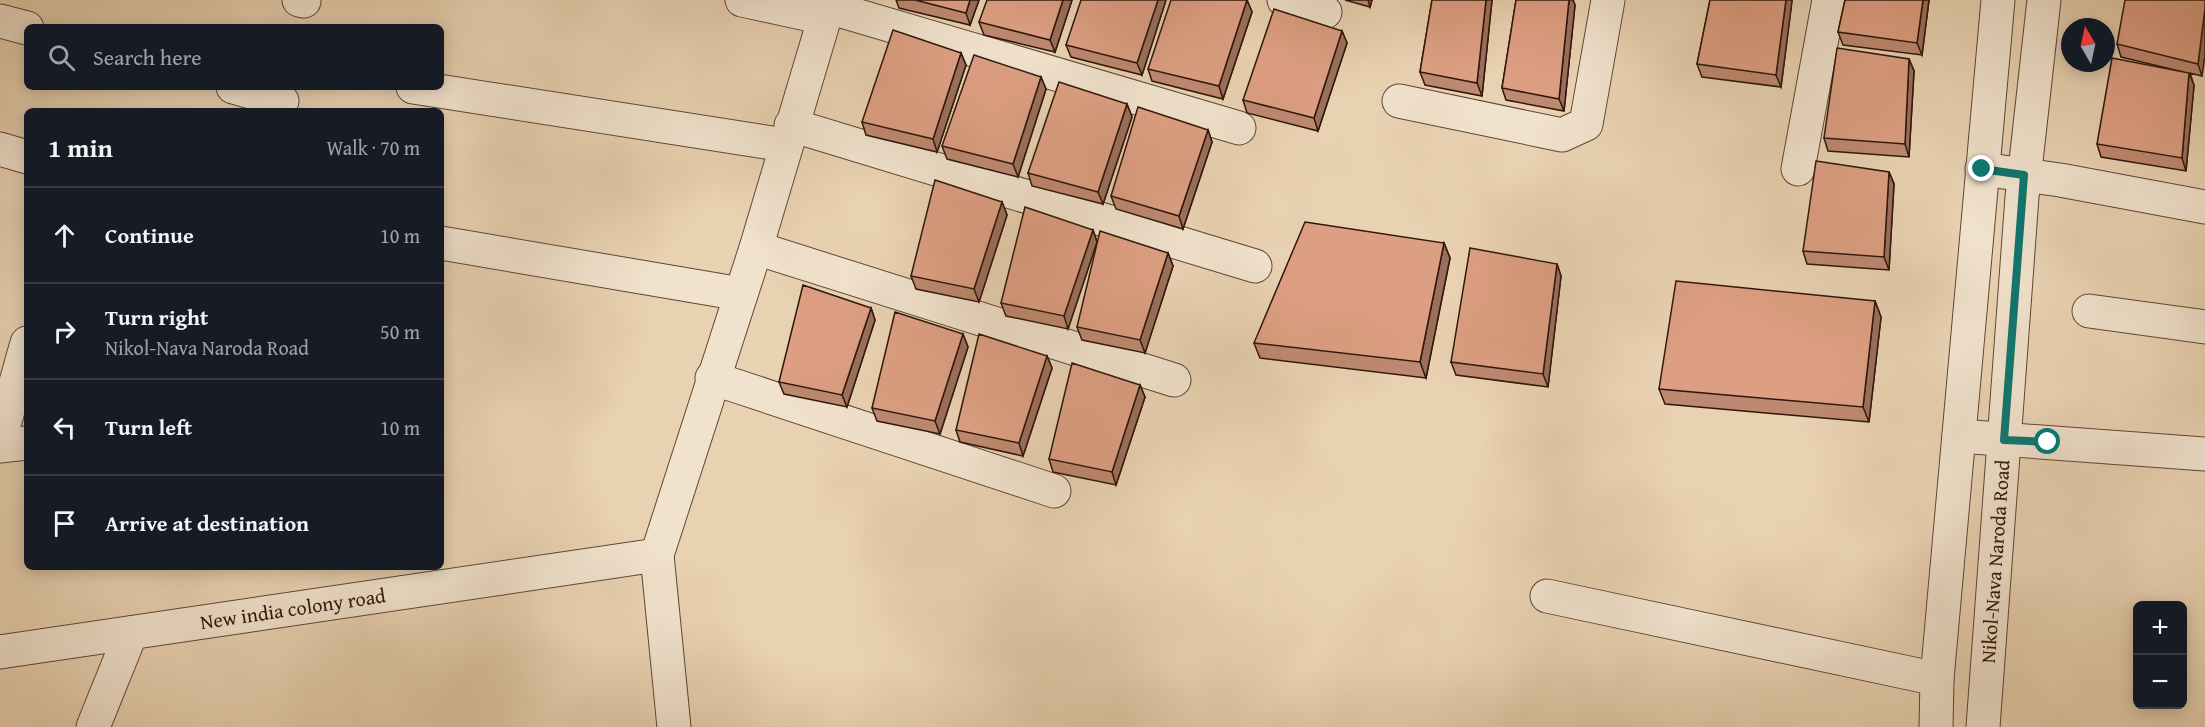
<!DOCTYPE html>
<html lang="en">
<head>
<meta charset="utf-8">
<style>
	:root { --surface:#171b24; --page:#20242c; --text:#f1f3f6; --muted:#9ea1a6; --line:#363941 }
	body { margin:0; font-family:"Gentium Book Plus",serif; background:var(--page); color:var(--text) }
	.controls { position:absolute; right:18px; bottom:18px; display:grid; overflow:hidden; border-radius:9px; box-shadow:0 3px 15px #0003 }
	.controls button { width:54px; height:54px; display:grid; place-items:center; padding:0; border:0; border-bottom:2px solid var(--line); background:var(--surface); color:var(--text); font:30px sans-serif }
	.compass { position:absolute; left:2061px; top:18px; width:54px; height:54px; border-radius:50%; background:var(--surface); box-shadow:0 3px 15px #0003; rotate:351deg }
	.stop { position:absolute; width:18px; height:18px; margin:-14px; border:4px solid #0f766e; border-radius:50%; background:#fff }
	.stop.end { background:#0f766e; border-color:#fff; box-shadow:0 2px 6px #0008 }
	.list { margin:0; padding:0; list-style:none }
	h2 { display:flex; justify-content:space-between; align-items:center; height:78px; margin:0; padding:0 24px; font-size:26px }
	h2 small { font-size:20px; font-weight:400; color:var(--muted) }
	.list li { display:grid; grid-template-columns:39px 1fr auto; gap:18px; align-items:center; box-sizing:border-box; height:96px; padding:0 24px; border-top:2px solid var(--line) }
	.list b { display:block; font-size:22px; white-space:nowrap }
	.list p { margin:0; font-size:20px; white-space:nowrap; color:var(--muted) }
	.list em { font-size:20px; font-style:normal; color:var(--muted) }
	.icon { flex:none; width:33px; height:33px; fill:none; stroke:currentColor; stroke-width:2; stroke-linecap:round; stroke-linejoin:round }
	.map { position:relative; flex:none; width:2205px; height:727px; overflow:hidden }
	.search { position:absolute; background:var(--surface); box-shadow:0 3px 15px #0003; left:24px; top:24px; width:420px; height:66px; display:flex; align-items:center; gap:15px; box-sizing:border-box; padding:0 21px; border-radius:9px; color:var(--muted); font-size:22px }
	.panel { position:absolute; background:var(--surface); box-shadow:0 3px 15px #0003; left:24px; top:108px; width:420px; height:462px; border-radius:9px }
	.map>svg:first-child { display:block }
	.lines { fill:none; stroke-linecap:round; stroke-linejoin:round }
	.minor-casing { stroke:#5e4635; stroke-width:35 }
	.tertiary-casing { stroke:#5e4635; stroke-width:35 }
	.minor { stroke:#f1e2cd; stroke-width:33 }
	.tertiary { stroke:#f1e2cd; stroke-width:33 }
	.wall { fill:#be8971; stroke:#2f170b; stroke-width:1.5 }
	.shaded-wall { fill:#9b6f5c; stroke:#2f170b; stroke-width:1.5 }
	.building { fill:#dd9f83; stroke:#2f170b; stroke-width:1.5 }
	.route { stroke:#0f766e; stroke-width:8 }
	.labels { text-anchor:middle; stroke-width:4.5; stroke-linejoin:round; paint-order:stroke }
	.street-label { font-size:20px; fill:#2f170b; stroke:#f1e2cd }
</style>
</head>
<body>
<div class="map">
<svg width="2205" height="727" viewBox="0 0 2205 727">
	<rect width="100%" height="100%" fill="#e9d2b2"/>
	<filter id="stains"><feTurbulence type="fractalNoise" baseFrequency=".00333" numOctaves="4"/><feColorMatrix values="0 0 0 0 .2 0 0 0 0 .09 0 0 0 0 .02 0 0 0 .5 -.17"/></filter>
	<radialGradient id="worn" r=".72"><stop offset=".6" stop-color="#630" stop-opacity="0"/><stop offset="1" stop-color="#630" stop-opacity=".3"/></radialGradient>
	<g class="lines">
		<defs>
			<g id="minor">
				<path d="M299 0 304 1"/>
				<path d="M742 0 825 18"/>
				<path d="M1284 0 1325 12"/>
				<path d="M828 7 1239 128"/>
				<path d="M0 21 27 28"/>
				<path d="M233 87 282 101"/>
				<path d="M413 87 785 145"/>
				<path d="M1399 101 1562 135 1586 124 1608 0"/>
				<path d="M791 125 1255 266"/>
				<path d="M0 149 27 157"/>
				<path d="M1798 169 1829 0"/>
				<path d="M1982 169 2060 180 2205 207"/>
				<path d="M441 243 741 294"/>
				<path d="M756 248 1174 380"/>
				<path d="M2089 311 2205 327"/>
				<path d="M712 378 1054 491"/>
				<path d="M1959 436 2205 454"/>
				<path d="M0 439 27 343"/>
				<path d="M0 446 27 443"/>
				<path d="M1547 596 1937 679"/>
				<path id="s1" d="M0 652 657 555"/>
				<path d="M93 727 131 633"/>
				<path d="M674 727 657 555 756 248 830 0"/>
			</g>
			<g id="tertiary">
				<path d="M1936 727 1937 679 1998 0"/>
				<path id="s2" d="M1983 727 2022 197 2044 0"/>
			</g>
		</defs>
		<!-- minor casing -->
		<use href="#minor" class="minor-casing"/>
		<!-- tertiary casing -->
		<use href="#tertiary" class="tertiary-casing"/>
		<!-- minor -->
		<use href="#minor" class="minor"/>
		<!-- tertiary -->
		<use href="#tertiary" class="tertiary"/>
	</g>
	<!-- wall -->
	<path class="wall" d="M896 0H979L970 25 899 8Z
		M1072 0 1055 52 984 35 979 22Z
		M1166 0 1142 75 1071 57 1066 45Z
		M1247 0 1252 12 1223 99 1152 81 1148 69Z
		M1345 0H1372L1370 7Z
		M1432 0H1492L1482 96 1425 85 1420 72Z
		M1516 0H1573L1575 5 1564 111 1506 100 1502 88Z
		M1710 0H1792L1781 87 1702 77 1697 64Z
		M1845 0H1929L1922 55 1843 45 1838 32Z
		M2205 0 2202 76 2190 73 2194 85 2186 171 2101 157 2097 144 2183 72 2121 57 2117 44Z
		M1342 31 1347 43 1318 131 1247 113 1243 100Z
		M961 53 966 65 937 152 866 135 862 122Z
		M1909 59 1914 71 1909 157 1828 151 1824 138Z
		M1041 77 1046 89 1018 177 947 159 942 146Z
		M1127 104 1132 117 1103 204 1032 186 1028 173Z
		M1208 130 1212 142 1183 229 1116 209 1111 196Z
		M1889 172 1894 184 1889 270 1807 264 1803 251Z
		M1002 202 1007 215 979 302 916 289 911 276Z
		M1093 230 1097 242 1068 329 1006 316 1001 303Z
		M1444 243 1450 258 1426 378 1260 358 1254 343Z
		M1168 253 1173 266 1145 353 1082 340 1077 327Z
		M1557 264 1561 276 1548 387 1456 375 1451 362Z
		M1875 301 1881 317 1869 422 1665 404 1659 389Z
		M871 308 875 320 847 407 784 394 779 382Z
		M963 334 968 347 940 434 877 421 872 408Z
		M1047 356 1052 368 1023 456 960 442 956 430Z
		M1140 385 1145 397 1116 485 1053 472 1049 459Z"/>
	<!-- shaded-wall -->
	<path class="shaded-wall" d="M970 0H979L970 25 966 13Z
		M1063 0H1072L1055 52 1050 40Z
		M1158 0H1166L1142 75 1137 63Z
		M1247 0 1252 12 1223 99 1219 86Z
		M1368 0H1372L1370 7Z
		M1486 0H1492L1482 96 1477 83Z
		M1569 0H1573L1575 5 1564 111 1559 99Z
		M1786 0H1792V1L1781 87 1776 75Z
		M1923 0H1929L1922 55 1917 43Z
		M2205 8V56L2202 76 2198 64Z
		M1342 31 1347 43 1318 131 1314 118Z
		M961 53 966 65 937 152 933 139Z
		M1909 59 1914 71 1909 157 1905 144Z
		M2189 73 2194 85 2186 171 2182 158Z
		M1041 77 1046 89 1018 177 1013 164Z
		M1127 104 1132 117 1103 204 1098 192Z
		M1208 130 1212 142 1183 229 1179 216Z
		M1889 172 1894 184 1889 270 1884 257Z
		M1002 202 1007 215 979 302 974 289Z
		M1093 230 1097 242 1068 329 1064 316Z
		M1444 243 1450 258 1426 378 1420 362Z
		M1168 253 1173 266 1145 353 1140 340Z
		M1557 264 1561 276 1548 387 1543 374Z
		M1875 301 1881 317 1869 422 1863 407Z
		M871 308 875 320 847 407 842 395Z
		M963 334 968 347 940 434 935 421Z
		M1047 356 1052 368 1023 456 1019 443Z
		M1140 385 1145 397 1116 485 1112 472Z"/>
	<!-- building -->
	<path class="building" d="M915 0H970L966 13Z
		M987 0H1063L1050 40 979 22Z
		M1081 0H1158L1137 63 1066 45Z
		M1171 0H1247L1219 86 1148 69Z
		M1432 0H1486L1477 83 1420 72Z
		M1516 0H1569L1559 99 1502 88Z
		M1710 0H1786L1776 75 1697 64Z
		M1845 0H1923L1917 43 1838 32Z
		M2125 0H2205V8L2198 64 2117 44Z
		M1274 9 1342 31 1314 118 1243 100Z
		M893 30 961 53 933 139 862 122Z
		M1837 48 1909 59 1905 144 1824 138Z
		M974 55 1041 77 1013 164 942 146Z
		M2112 58 2189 73 2182 158 2097 144Z
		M1059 82 1127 104 1098 192 1028 173Z
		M1138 107 1208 130 1179 216 1111 196Z
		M1816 161 1889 172 1884 257 1803 251Z
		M935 180 1002 202 974 289 911 276Z
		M1025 207 1093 230 1064 316 1001 303Z
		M1305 222 1444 243 1420 362 1254 343Z
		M1100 231 1168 253 1140 340 1077 327Z
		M1470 248 1557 264 1543 374 1451 362Z
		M1676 281 1875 301 1863 407 1659 389Z
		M803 285 871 308 842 395 779 382Z
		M895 312 963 334 935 421 872 408Z
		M979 334 1047 356 1019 443 956 430Z
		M1072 363 1140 385 1112 472 1049 459Z"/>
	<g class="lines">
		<!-- route -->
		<path class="route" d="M1982 169 2024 175 2004 440 2048 442"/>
	</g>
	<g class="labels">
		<!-- street labels -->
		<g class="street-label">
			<text dy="7" stroke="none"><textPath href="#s2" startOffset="166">Nikol-Nava Naroda Road</textPath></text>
			<text dy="7" stroke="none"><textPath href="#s1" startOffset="296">New india colony road</textPath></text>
		</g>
	</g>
	<rect width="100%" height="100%" filter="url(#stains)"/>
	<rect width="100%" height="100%" fill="url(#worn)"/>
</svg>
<div class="controls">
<button>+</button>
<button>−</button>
</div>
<svg class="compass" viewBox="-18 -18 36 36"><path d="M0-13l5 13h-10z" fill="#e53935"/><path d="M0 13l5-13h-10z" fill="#9ea1a6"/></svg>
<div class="stop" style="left:2048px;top:442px"></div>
<div class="stop end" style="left:1982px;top:169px"></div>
<div class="search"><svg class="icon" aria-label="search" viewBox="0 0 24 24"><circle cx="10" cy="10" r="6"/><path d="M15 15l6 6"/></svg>Search here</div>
<section class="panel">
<h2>1 min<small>Walk · 70 m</small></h2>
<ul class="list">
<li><svg class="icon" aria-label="ahead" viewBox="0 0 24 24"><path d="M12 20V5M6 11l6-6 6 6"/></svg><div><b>Continue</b></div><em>10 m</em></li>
<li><svg class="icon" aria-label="right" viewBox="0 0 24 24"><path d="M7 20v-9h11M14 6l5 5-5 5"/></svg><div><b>Turn right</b><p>Nikol-Nava Naroda Road</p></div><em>50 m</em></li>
<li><svg class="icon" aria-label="left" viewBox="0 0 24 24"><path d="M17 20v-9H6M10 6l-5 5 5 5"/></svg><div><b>Turn left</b></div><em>10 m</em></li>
<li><svg class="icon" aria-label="arrive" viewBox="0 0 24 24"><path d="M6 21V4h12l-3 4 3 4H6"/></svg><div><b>Arrive at destination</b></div></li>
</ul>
</section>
</div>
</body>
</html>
